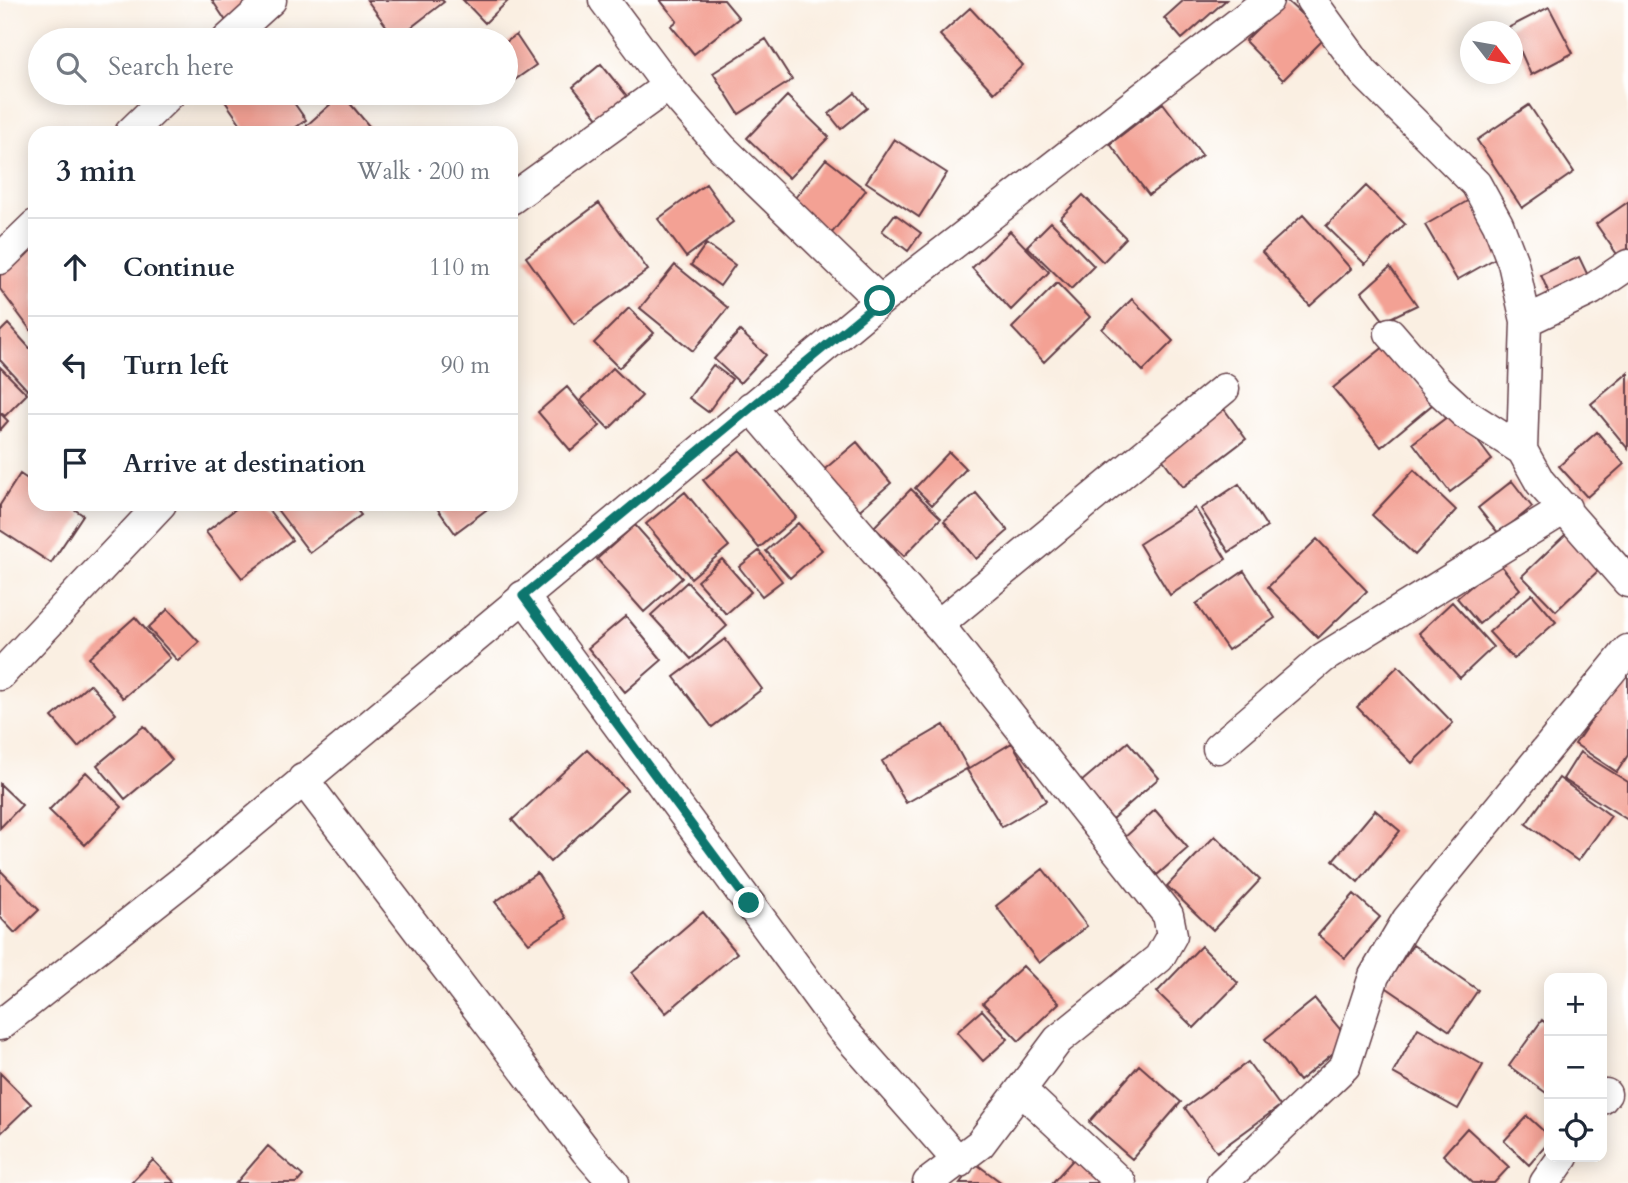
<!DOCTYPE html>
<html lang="en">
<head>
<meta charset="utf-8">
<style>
	:root { --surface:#fff; --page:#f2f2f3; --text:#1f2937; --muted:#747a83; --line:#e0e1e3 }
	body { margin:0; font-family:Cardo,serif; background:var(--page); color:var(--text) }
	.controls { position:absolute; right:21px; bottom:21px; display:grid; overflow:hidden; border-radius:14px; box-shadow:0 4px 18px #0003 }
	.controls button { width:63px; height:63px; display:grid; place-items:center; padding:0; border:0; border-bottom:2px solid var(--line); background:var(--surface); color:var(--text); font:35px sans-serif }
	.compass { position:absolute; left:1460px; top:21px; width:63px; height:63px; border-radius:50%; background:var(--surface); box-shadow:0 4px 18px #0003; rotate:121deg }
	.stop { position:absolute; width:21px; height:21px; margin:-16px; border:5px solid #0f766e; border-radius:50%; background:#fff }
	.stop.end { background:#0f766e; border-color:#fff; box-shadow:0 2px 7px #0008 }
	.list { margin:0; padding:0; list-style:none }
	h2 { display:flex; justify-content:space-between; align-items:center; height:91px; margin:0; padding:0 28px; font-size:30px }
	h2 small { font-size:23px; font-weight:400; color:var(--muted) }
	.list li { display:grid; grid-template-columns:46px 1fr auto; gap:21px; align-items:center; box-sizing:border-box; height:98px; padding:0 28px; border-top:2px solid var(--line) }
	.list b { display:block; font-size:26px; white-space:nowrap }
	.list em { font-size:23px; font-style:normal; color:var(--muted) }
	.icon { flex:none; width:38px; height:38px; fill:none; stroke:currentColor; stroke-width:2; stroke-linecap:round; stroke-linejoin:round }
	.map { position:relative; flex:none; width:1628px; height:1183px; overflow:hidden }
	.search { position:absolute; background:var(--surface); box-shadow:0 4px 18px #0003; left:28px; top:28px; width:490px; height:77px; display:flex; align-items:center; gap:18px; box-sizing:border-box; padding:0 24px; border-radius:38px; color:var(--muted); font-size:26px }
	.panel { position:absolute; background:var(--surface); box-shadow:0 4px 18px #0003; left:28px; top:126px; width:490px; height:385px; border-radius:21px }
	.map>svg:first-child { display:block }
	.building { fill:#f3a194 }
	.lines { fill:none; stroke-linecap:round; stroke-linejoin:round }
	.minor-casing { stroke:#643e46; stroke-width:33 }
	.minor { stroke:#fff; stroke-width:30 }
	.route { stroke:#0f766e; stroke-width:9 }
</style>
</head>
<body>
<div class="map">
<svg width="1628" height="1183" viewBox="0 0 1628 1183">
	<rect width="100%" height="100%" fill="#fff"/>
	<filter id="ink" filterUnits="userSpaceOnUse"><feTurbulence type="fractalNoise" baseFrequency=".0143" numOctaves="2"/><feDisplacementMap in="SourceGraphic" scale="14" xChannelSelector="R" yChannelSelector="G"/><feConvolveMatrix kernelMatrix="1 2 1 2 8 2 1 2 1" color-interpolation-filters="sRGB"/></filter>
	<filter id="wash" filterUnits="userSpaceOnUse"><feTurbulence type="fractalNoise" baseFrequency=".00686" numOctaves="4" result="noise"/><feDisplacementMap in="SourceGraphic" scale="28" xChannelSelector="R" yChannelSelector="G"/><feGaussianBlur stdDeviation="1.57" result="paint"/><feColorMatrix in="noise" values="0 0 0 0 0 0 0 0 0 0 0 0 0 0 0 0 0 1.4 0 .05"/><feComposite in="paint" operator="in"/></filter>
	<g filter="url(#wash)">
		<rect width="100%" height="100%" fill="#faefe2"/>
		<g id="blocks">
			<!-- building -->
			<path class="building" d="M212 0H262L228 24Z
				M367 0H442L444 2 396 39Z
				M463 0H509L485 23Z
				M660 0H724L739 18 694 54 671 26 677 21Z
				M1184 0H1226L1182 39 1164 18Z
				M1286 0 1326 37 1283 80 1245 41Z
				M1549 7 1573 53 1531 75 1512 32 1508 28Z
				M970 8 1023 65 994 93 940 35Z
				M516 35 536 65 506 86V42Z
				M766 39 792 80 739 114 713 73Z
				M601 64 627 96 599 119 573 87Z
				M228 93H287L306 120 288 133H247L222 97Z
				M855 93 867 108 841 129 829 114Z
				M342 94 375 133H313L306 126Z
				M787 96 829 137 789 178 747 138Z
				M1163 103 1202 155 1149 195 1110 144Z
				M1529 105 1574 172 1522 208 1477 140Z
				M894 139 947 173 919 217 866 182Z
				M826 159 866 190 831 234 791 203Z
				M706 184 733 222 686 257 658 219Z
				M1366 186 1405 224 1365 264 1326 226Z
				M1083 195 1126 238 1103 262 1060 218Z
				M1471 199 1503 254 1457 280 1425 225Z
				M1628 202V255L1621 260 1596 224Z
				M599 203 648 270 574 324 526 257Z
				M895 214 921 233 908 251 882 231Z
				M1303 215 1351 269 1310 306 1262 252Z
				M1051 222 1094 266 1071 289 1027 246Z
				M1010 231 1049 272 1011 310 972 268Z
				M706 244 735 265 720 286 691 265Z
				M35 246V336L0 289V272Z
				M1579 257 1590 280 1551 298 1541 275Z
				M675 265 728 308 693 351 640 308Z
				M1390 267 1417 305 1384 321 1362 292Z
				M1057 283 1090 317 1044 362 1012 328Z
				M1132 299 1173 341 1143 371 1102 329Z
				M629 308 654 333 619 368 594 343Z
				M8 324 35 354V388L30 393 0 360V332Z
				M740 331 766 355 740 383 714 359Z
				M1385 346 1433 404 1381 447 1333 388Z
				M713 365 732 379 708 412 689 398Z
				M0 367 27 394 5 416 0 412Z
				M613 368 642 396 609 429 581 400Z
				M1628 373V449L1591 404Z
				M567 387 600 426 571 451 538 412Z
				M1224 409 1246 439 1183 487 1161 457Z
				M1455 411 1492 460 1450 492 1413 443Z
				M0 413 8 421 0 430Z
				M1597 432 1624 464 1587 497 1559 466Z
				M857 442 891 483 855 514 820 473Z
				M740 450 796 517 759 548 703 480Z
				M949 452 966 469 932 505 915 488Z
				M1414 470 1456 510 1415 555 1372 515Z
				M20 474 35 484V504H66L83 515 51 563 0 530V505Z
				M1512 481 1532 507 1499 534 1478 508Z
				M1239 484 1267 527 1229 552 1201 509Z
				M911 489 941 518 904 556 874 527Z
				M685 492 729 546 691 578 646 524Z
				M976 493 1008 531 976 559 944 521Z
				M242 504H264L292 540 242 578 206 532Z
				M273 504H352L361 515 310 553Z
				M434 504H494L455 533Z
				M1195 508 1226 559 1170 595 1139 544Z
				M798 523 822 550 790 578 766 551Z
				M635 525 682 578 644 612 597 559Z
				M1568 532 1602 567 1556 611 1522 576Z
				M1317 539 1367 591 1318 638 1268 587Z
				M759 551 782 581 762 596 739 567Z
				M722 559 751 592 726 614 697 581Z
				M1499 563 1520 589 1479 624 1457 598Z
				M1244 571 1275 618 1228 650 1196 604Z
				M687 582 727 626 691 659 651 615Z
				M1532 594 1556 622 1514 659 1489 632Z
				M1452 602 1493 647 1460 678 1419 633Z
				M168 609 199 642 178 661 148 628Z
				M626 616 662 660 625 692 588 648Z
				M135 617 170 658 123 698 89 658Z
				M725 639 762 689 712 727 674 677Z
				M1398 666 1453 723 1412 763 1357 707Z
				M1628 666V755L1617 772 1575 744Z
				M90 684 116 714 78 747 52 717Z
				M944 725 968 768 906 803 882 761Z
				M144 726 172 760 125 799 97 765Z
				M1128 742 1159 778 1112 819 1081 782Z
				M1012 743 1046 801 1002 827 967 770Z
				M587 750 627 790 550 862 512 820Z
				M1580 752 1628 782V820L1563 779Z
				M86 772 122 807 85 845 49 810Z
				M1559 778 1611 816 1578 861 1526 824Z
				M0 784 22 805 0 828Z
				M1155 810 1188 848 1157 875 1124 838Z
				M1375 810 1400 831 1358 882 1333 860Z
				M1215 836 1260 880 1213 930 1167 886Z
				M1043 869 1087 926 1039 963 996 906Z
				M0 870 39 910 15 933 0 917Z
				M537 873 566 918 529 943 495 902Z
				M1354 894 1380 917 1345 958 1318 935Z
				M703 912 737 953 666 1013 632 973Z
				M1413 945 1478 990 1450 1031 1384 986Z
				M1201 946 1238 983 1194 1028 1157 992Z
				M1023 966 1059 1003 1019 1041 983 1003Z
				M1315 999 1349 1040 1299 1081 1265 1039Z
				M982 1010 1008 1039 983 1061 957 1032Z
				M1542 1020 1549 1026V1095L1509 1066Z
				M1418 1028 1483 1065 1458 1109 1393 1073Z
				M1248 1062 1280 1106 1217 1152 1185 1108Z
				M1139 1065 1181 1102 1132 1159 1089 1122Z
				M0 1073 31 1104 0 1134Z
				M1527 1116 1549 1136V1142L1529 1165 1504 1141Z
				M1467 1128 1509 1167 1494 1183H1473L1443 1155Z
				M268 1146 303 1176 297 1183H236Z
				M1081 1151 1116 1183H1052Z
				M153 1160 175 1183H131Z
				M975 1163 1002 1183H960Z"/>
		</g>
	</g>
	<g filter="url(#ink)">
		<use href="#blocks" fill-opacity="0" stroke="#643e46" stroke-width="2"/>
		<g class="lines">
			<defs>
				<path id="minor" d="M604 0 668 86 722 148 880 301
					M1311 0 1364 73 1476 184 1498 224 1513 263 1526 321 1522 450 1540 482 1628 582
					M227 40 271 0
					M130 133 171 93
					M511 199 668 86
					M0 259 35 225
					M1526 321 1591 290 1628 265
					M1390 333 1439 390 1464 413 1522 450
					M751 407 946 634 1168 915 1172 935 1159 958 1058 1040 980 1144 928 1183
					M523 596 841 1028 959 1162
					M938 625 1224 389
					M0 675 161 504
					M1218 748 1323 658 1566 508
					M303 779 586 1151 614 1183
					M0 1025 185 879 880 301 1268 0
					M1021 1090 1121 1183
					M1602 1099 1606 1094
					M1222 1183 1345 1066 1374 976 1407 920 1628 650
					M1545 1183 1563 1157"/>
			</defs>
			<!-- minor casing -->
			<use href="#minor" class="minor-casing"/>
			<!-- minor -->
			<use href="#minor" class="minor"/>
		</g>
	</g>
	<g class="lines" filter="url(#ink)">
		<!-- route -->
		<path class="route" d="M749 903 523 596 880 301"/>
	</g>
</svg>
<div class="controls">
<button>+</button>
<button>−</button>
<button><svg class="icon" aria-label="locate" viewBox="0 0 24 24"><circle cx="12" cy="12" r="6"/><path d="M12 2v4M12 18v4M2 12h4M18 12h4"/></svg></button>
</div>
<svg class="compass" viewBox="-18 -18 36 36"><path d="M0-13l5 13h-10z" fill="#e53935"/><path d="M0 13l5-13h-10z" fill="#747a83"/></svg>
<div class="stop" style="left:880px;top:301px"></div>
<div class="stop end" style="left:749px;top:903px"></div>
<div class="search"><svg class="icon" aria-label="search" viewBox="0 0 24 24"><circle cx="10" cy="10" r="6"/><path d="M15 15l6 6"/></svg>Search here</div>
<section class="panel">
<h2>3 min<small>Walk · 200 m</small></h2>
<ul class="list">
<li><svg class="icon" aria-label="ahead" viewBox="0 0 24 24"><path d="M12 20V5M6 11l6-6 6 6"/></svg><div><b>Continue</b></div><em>110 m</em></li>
<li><svg class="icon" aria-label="left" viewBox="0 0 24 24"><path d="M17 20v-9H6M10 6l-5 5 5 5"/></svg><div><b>Turn left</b></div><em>90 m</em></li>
<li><svg class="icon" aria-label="arrive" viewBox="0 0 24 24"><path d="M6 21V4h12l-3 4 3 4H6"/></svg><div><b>Arrive at destination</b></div></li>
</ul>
</section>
</div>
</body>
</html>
